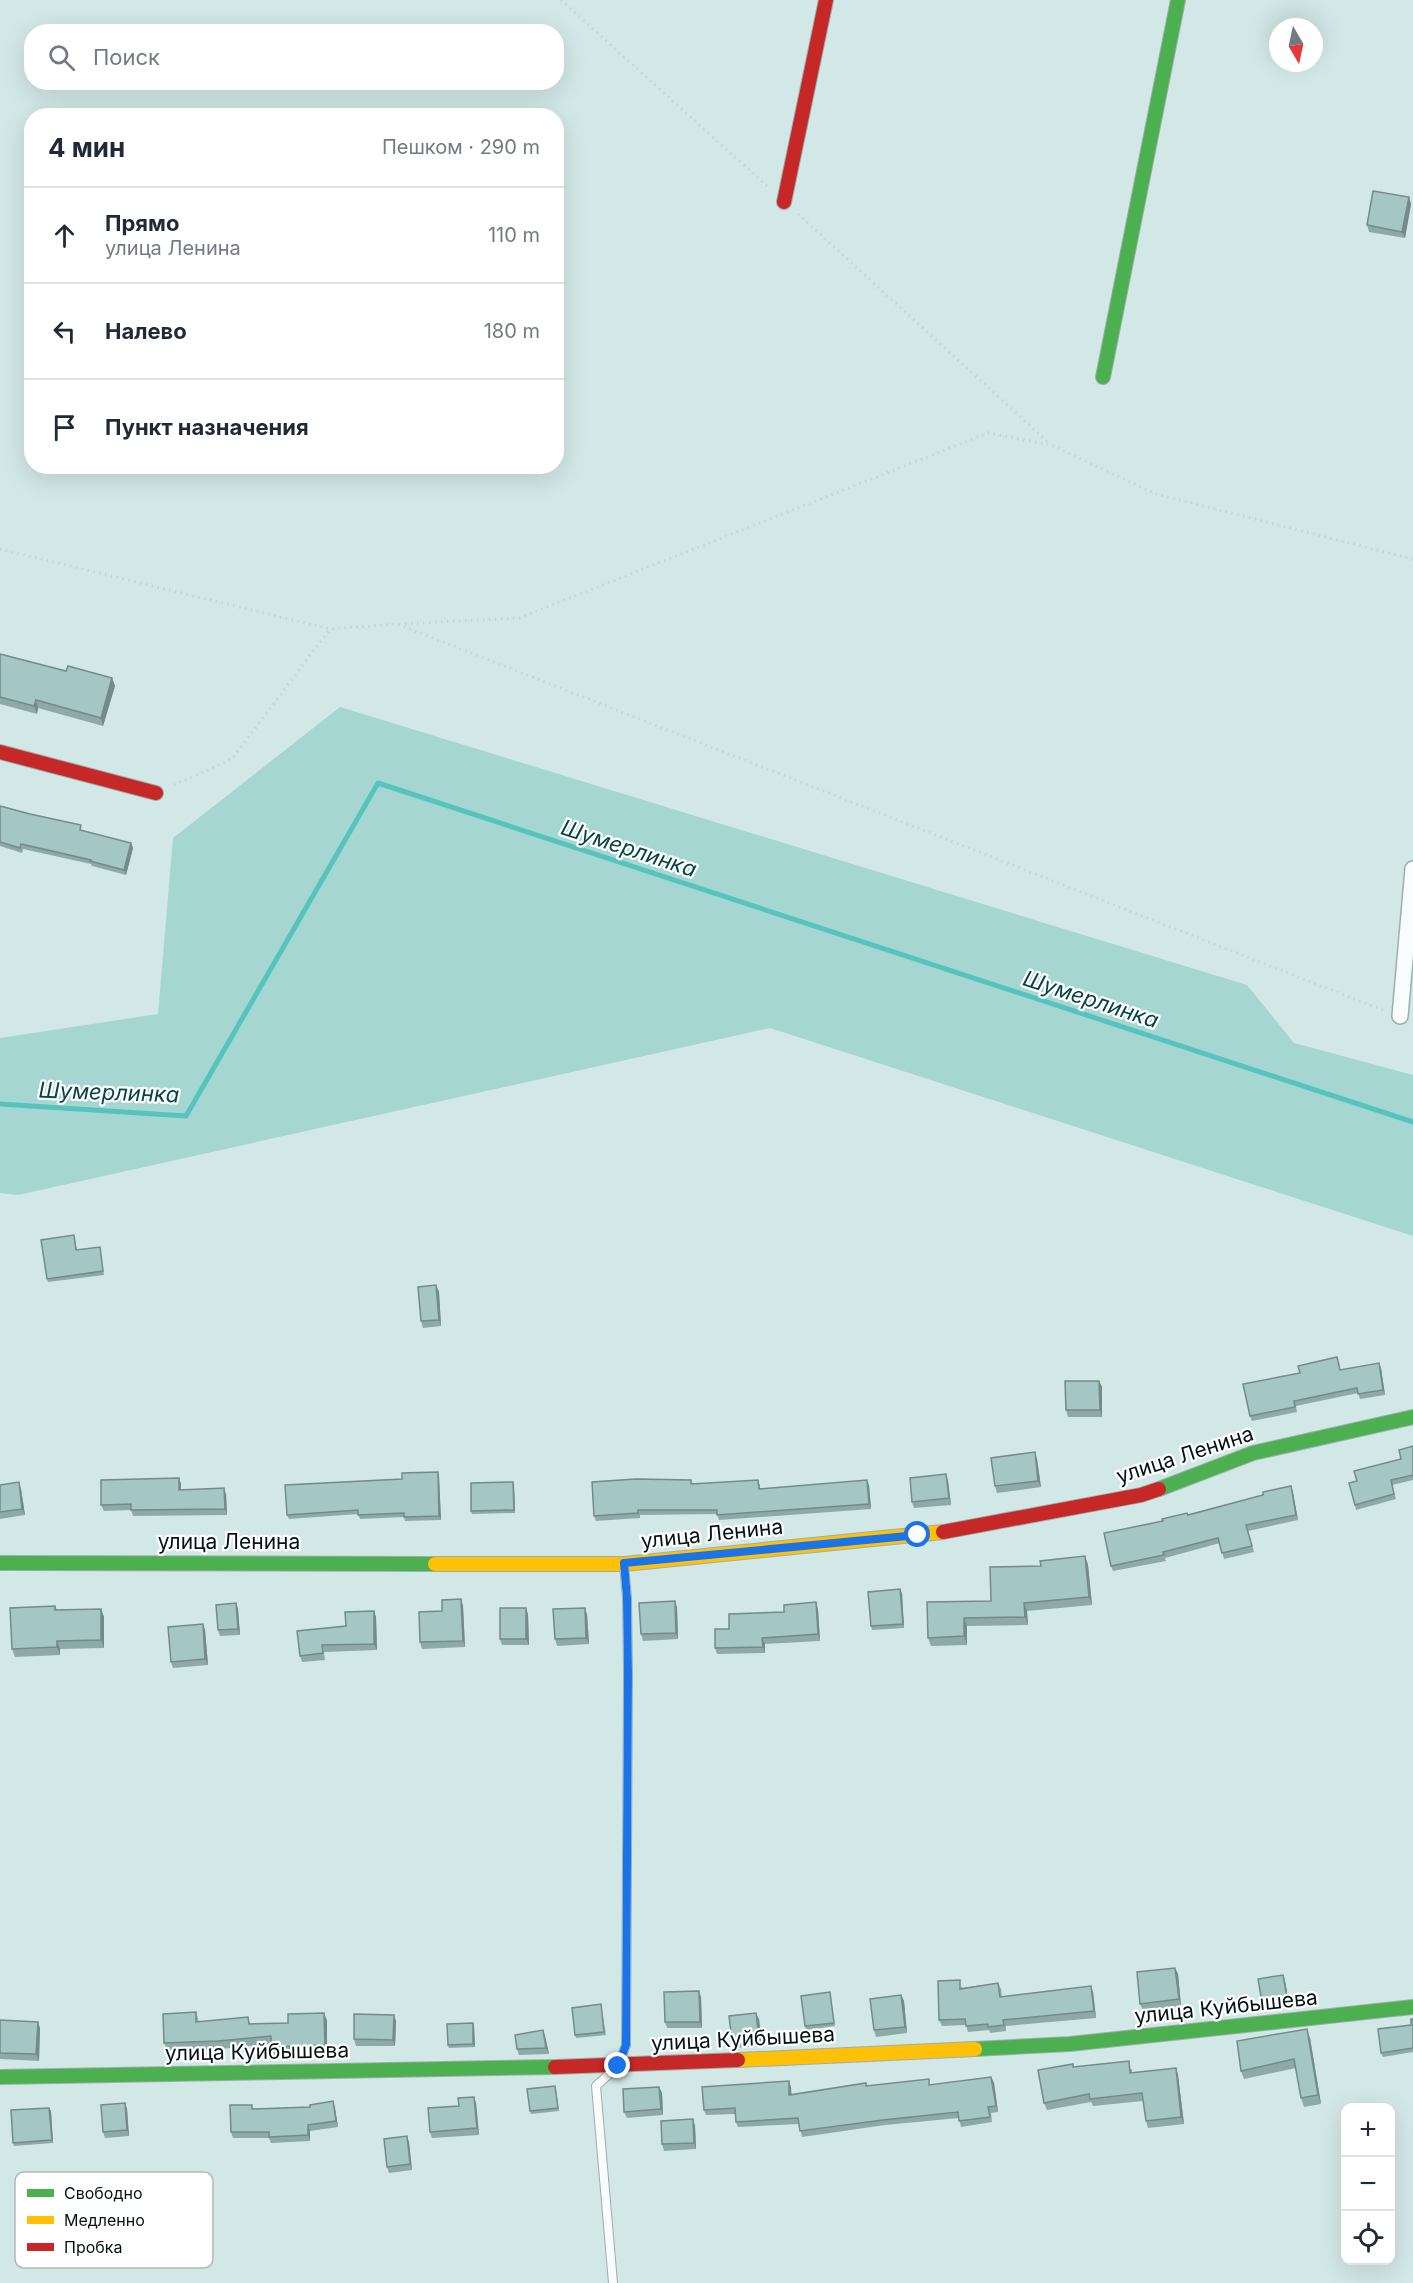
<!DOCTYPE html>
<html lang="ru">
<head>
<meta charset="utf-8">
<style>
	:root { --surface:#fff; --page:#f2f2f3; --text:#1f2937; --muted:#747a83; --line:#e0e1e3 }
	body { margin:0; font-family:Inter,sans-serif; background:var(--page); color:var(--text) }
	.controls { position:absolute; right:18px; bottom:18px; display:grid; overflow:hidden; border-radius:12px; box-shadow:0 6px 24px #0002 }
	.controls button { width:54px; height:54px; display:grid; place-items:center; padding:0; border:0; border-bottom:2px solid var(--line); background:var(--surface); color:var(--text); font:30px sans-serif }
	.compass { position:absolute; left:1269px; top:18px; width:54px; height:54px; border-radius:50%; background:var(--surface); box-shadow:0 6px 24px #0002; rotate:171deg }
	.stop { position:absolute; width:18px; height:18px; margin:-14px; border:4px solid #1a73e8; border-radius:50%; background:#fff }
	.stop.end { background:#1a73e8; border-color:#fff; box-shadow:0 2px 6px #0008 }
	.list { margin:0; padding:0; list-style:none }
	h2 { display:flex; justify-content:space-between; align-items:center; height:78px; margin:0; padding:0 24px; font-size:26px }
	h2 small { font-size:20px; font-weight:400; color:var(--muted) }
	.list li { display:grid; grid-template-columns:39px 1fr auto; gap:18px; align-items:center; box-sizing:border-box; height:96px; padding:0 24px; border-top:2px solid var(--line) }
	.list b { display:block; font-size:22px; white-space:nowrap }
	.list p { margin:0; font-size:20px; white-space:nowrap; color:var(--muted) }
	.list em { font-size:20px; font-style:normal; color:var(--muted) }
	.icon { flex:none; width:33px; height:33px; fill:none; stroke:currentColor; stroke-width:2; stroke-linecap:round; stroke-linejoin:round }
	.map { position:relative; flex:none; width:1413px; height:2283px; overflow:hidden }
	.search { position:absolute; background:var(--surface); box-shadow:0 6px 24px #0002; left:24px; top:24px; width:540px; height:66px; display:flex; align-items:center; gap:15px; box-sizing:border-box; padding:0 21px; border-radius:24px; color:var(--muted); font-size:22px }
	.panel { position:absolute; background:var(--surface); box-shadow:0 6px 24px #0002; left:24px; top:108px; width:540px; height:366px; border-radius:24px }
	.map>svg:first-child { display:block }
	.green { fill:#a5d6d2 }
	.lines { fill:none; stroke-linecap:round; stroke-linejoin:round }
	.stream { stroke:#56c4bd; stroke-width:5 }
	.lane-casing { stroke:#9daead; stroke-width:10 }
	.street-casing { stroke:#9daead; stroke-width:18 }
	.fast-casing { stroke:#9daead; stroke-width:16 }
	.slow-casing { stroke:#9daead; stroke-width:16 }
	.jam-casing { stroke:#9daead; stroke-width:16 }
	.path { stroke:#cbd1d1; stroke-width:3; stroke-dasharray:1.5 4.5; stroke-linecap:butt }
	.lane { stroke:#f8fcfb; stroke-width:8 }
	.street { stroke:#f8fcfb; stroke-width:15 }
	.fast { stroke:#4caf50; stroke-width:14 }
	.slow { stroke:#ffc107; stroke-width:14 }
	.jam { stroke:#c62828; stroke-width:14 }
	.wall { fill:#8daaa9 }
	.shaded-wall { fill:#738b89 }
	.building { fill:#a4c6c4; stroke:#738b89; stroke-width:1.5 }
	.route { stroke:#1a73e8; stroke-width:8 }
	.labels { text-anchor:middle; stroke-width:4.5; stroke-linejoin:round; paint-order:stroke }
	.street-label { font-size:21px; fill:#051312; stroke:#fff }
	.water-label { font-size:22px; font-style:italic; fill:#084542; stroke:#fff }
	.key { fill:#fff; stroke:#b4b8b8; stroke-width:1.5 }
	.key-label { font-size:16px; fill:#051312 }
</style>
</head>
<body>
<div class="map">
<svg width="1413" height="2283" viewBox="0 0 1413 2283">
	<rect width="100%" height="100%" fill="#d2e8e6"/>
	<!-- green -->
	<path class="green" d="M340 707 1247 985 1294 1043 1413 1075V1236L770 1028 18 1195 0 1193V1038L158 1014 173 838Z"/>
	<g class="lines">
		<!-- stream -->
		<path class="stream" d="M0 1104 186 1116 378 783 1413 1122"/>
		<defs>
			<path id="lane" d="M613 2283 596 2086 618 2066 626 2045 628 1674 627 1598 624 1565"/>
			<path id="street" d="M1400 1016 1413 869"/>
			<path id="fast" d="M1103 377 1178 0
				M1159 1489 1253 1453 1413 1417
				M0 1563 435 1564
				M975 2049 1070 2044 1413 2007
				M0 2077 555 2067"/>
			<path id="slow" d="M435 1564H624L943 1532
				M738 2060 975 2049"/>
			<path id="jam" d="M784 202 826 0
				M0 752 156 793
				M943 1532 1141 1495 1159 1489
				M555 2067 738 2060"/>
		</defs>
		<!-- lane casing -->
		<use href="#lane" class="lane-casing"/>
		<!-- street casing -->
		<use href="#street" class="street-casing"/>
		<!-- fast casing -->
		<use href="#fast" class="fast-casing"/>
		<!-- slow casing -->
		<use href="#slow" class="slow-casing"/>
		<!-- jam casing -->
		<use href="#jam" class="jam-casing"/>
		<!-- path -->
		<path class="path" d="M561 0 768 187
			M798 214 1050 444
			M0 549 330 629 397 624 1385 1011
			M399 624 519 618 988 433 1051 445 1156 494 1413 559
			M174 785 232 759 330 629"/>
		<!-- lane -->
		<use href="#lane" class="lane"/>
		<!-- street -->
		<use href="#street" class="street"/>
		<!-- fast -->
		<use href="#fast" class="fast"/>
		<!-- slow -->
		<use href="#slow" class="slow"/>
		<!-- jam -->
		<use href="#jam" class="jam"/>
	</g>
	<!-- wall -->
	<path class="wall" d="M1409 197 1411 204 1405 238 1369 232 1367 225Z
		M0 654 66 671 112 678 115 686 103 726 38 708 37 714 0 704Z
		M0 806 83 831 131 843 133 848 126 875 92 866 91 864 23 849 22 853 0 846Z
		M74 1235 77 1250 100 1247 104 1275 48 1282 47 1279Z
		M436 1285 439 1292 441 1326 423 1328 421 1321Z
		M1339 1362 1340 1370 1381 1368 1385 1395 1360 1399 1358 1393 1296 1406 1297 1412 1252 1421 1250 1416 1300 1373Z
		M1099 1381 1102 1387V1417H1068L1066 1410Z
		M1413 1446V1480L1392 1485 1396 1499 1356 1510 1355 1505 1357 1481 1401 1459Z
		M1037 1459 1041 1487 997 1493 995 1486Z
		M438 1472 439 1476 441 1520 405 1521 404 1517 360 1519 358 1514 289 1519 287 1515 402 1479Z
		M946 1474 948 1481 951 1505 914 1508 912 1502Z
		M179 1478 181 1484V1490L226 1494 227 1515 133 1516 131 1510 104 1511 101 1505Z
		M691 1480 693 1484H760V1489L869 1485 871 1509 719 1520 717 1514 640 1515V1518L596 1521 594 1516Z
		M513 1482 514 1485 515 1513 472 1514 471 1511Z
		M0 1485 21 1489 25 1515 0 1519Z
		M1291 1486 1298 1520 1248 1531 1254 1552 1224 1559 1220 1543 1165 1558 1166 1561 1113 1571 1111 1566 1163 1521 1263 1495Z
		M1085 1556 1088 1565 1092 1605 1027 1611 1028 1625 967 1626V1645L931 1646 928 1638 991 1601 1041 1566Z
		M902 1593 904 1628 872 1630 871 1626Z
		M461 1599 463 1606 465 1647 422 1649 420 1642 442 1611Z
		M236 1603 238 1609 240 1635 220 1636 218 1630Z
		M55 1606 57 1610 101 1609 104 1617V1648L60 1649V1655L15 1657 12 1649Z
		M677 1607 678 1639 643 1641 641 1634Z
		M818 1609 820 1641 765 1644V1653L717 1654 715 1648 729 1629 784 1612Z
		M374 1611 376 1617 377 1650 324 1652 325 1660 302 1662 300 1656 346 1626Z
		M528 1614 529 1645H502L500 1639Z
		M587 1614 589 1644 557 1646 555 1639Z
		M203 1624 205 1630 208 1665 173 1668 171 1662Z
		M1175 1968 1178 1974 1181 2006 1143 2010 1140 2004Z
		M1285 1981 1289 2003 1264 2008 1262 2002Z
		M998 1983 1001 1989 1002 1997 1093 1992 1096 2018 1006 2026V2031L990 2033 989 2030 968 2032 966 2025 942 2026 939 2020 962 1986V1988Z
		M830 1992 835 2026 806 2030 805 2026Z
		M901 1995 904 2001 907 2033 876 2037 874 2030Z
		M701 1997 702 2028H667L665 2022Z
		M601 2004 606 2035 576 2038 575 2035Z
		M196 2012 199 2022 248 2017 250 2024 288 2023 324 2013 327 2021V2053L274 2055 271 2044 221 2049 167 2050 164 2043Z
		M759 2019 762 2046 734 2048 732 2041Z
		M1413 2019V2052L1383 2057 1381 2053 1411 2025Z
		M0 2020 40 2028 39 2061 0 2059Z
		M396 2021 395 2046H356L354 2039Z
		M474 2026 475 2047 449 2048 448 2045Z
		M545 2036 549 2054 519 2055 517 2049Z
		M1310 2038 1321 2104 1304 2107 1301 2098 1296 2068 1244 2079 1241 2071Z
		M1073 2064 1074 2067 1132 2069V2073L1176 2068 1178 2075 1184 2124 1148 2128 1146 2121 1143 2101 1093 2106 1091 2102 1047 2110 1044 2103Z
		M991 2077 994 2083 998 2112 991 2113 992 2122 961 2127 959 2118 885 2125 802 2137 799 2124 738 2127 736 2122 735 2114 706 2115 704 2110 791 2087V2095L866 2083 867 2086 931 2085Z
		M659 2087 662 2093 663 2115 627 2118 624 2112Z
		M556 2089 559 2111 531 2114 530 2111Z
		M474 2097 476 2103 479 2135 432 2138 430 2132 459 2106Z
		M125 2103 127 2109 129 2136 105 2138 103 2132Z
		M49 2108 51 2111 53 2143 14 2146 13 2143Z
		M335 2108 338 2127 310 2131V2141L271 2143 269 2138H233L231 2132 254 2109Z
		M693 2119 695 2126 696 2149 664 2151 662 2144Z
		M409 2142 412 2170 389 2173 387 2167Z"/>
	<!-- shaded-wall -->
	<path class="shaded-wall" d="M1409 197 1411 204 1405 238 1402 232Z
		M112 678 115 686 103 726 101 718Z
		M36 700 38 708 37 714 34 706Z
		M131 843 133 848 126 875 124 870Z
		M436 1285 439 1292 441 1326 439 1320Z
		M1379 1363 1381 1368 1385 1395 1383 1390Z
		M1099 1381 1102 1387V1417L1100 1410Z
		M1035 1452 1037 1459 1041 1487 1038 1481Z
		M438 1472 439 1476 441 1520 439 1516Z
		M946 1474 948 1481 951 1505 949 1498Z
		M179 1478 181 1484V1496L179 1490Z
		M867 1480 869 1485 871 1509 869 1504Z
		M19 1482 21 1489 25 1515 22 1509Z
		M513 1482 514 1485 515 1513 514 1510Z
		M1291 1486 1293 1492 1298 1520 1296 1515Z
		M224 1488 226 1494 227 1515 225 1509Z
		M1085 1556 1088 1565 1092 1605 1089 1597Z
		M900 1589 902 1593 904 1628 903 1624Z
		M461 1599 463 1606 465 1647 463 1641Z
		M675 1601 677 1607 678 1639 676 1633Z
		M816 1602 818 1609 820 1641 818 1634Z
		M236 1603 238 1609 240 1635 238 1629Z
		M1024 1603 1027 1611 1028 1625 1025 1617Z
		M526 1608 528 1614 529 1645 526 1639Z
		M585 1608 587 1614 589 1644 586 1638Z
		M101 1609 104 1617V1648L101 1640Z
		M374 1611 376 1617 377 1650 374 1644Z
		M964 1618 967 1626V1645L964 1636Z
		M203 1624 205 1630 208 1665 205 1659Z
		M762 1638 765 1644V1653L763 1647Z
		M57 1641 60 1649V1655L57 1647Z
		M1175 1968 1178 1974 1181 2006 1179 1999Z
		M1283 1975 1285 1981 1289 2003 1287 1997Z
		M1091 1986 1093 1992 1096 2018 1094 2011Z
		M699 1991 701 1997 702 2028 700 2022Z
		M901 1995 904 2001 907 2033 905 2027Z
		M324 2013 327 2021V2053L325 2045Z
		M756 2013 759 2019 762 2046 759 2040Z
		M394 2015 396 2021 395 2046 393 2040Z
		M38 2022 40 2028 39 2061 36 2054Z
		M473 2023 474 2026 475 2047 473 2044Z
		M1307 2029 1310 2038 1321 2104 1318 2095Z
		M543 2030 545 2036 549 2054 546 2048Z
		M1176 2068 1178 2075 1184 2124 1181 2117Z
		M991 2077 994 2083 998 2112 996 2106Z
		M789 2081 791 2087 792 2101 789 2095Z
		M659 2087 662 2093 663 2115 661 2109Z
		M474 2097 476 2103 479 2135 477 2128Z
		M333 2101 335 2108 338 2127 336 2121Z
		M125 2103 127 2109 129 2136 127 2130Z
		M49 2108 51 2111 53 2143 52 2140Z
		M693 2119 695 2126 696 2149 694 2143Z
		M308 2125 310 2131V2141L308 2135Z
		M407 2136 409 2142 412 2170 410 2164Z"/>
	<!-- building -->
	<path class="building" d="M1373 191 1409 197 1402 232 1367 225Z
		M0 654 66 671 68 666 112 678 101 718 36 700 34 706 0 697Z
		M0 806 30 814 81 825 80 830 131 843 124 870 90 861 91 860 21 844 20 848 0 842Z
		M74 1235 76 1250 100 1247 103 1271 47 1279 41 1240Z
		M436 1285 439 1320 421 1321 418 1287Z
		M1337 1357 1340 1370 1379 1363 1383 1390 1358 1394 1357 1388 1294 1401 1295 1407 1250 1416 1243 1384 1300 1373 1298 1366Z
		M1065 1381H1099L1100 1410H1066Z
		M1413 1446V1475L1391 1480 1394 1494 1355 1505 1349 1483 1357 1481 1354 1471 1401 1459 1399 1450Z
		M1035 1452 1038 1481 995 1486 991 1458Z
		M438 1472 439 1516 404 1517V1513L358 1515V1510L287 1515 285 1485 402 1479V1473Z
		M946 1474 949 1498 912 1502 910 1478Z
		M179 1478V1490L224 1488 225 1509 131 1510V1504L101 1505V1480Z
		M636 1479 691 1480V1484L758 1480 759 1489 867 1480 869 1504 717 1515V1510H638V1513L594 1516 592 1482Z
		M19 1482 22 1509 0 1512V1485Z
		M513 1482 514 1510 471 1511V1483Z
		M1291 1486 1296 1515 1246 1525 1252 1546 1222 1553 1218 1538 1163 1552 1164 1555 1111 1566 1104 1533 1163 1521 1162 1519 1187 1513 1188 1515 1263 1495V1492Z
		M1085 1556 1089 1597 1024 1603 1025 1617 964 1618V1636L928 1638 927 1602 991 1601 990 1567 1041 1566 1040 1561Z
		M900 1589 903 1624 871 1626 868 1592Z
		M461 1599 463 1641 420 1642 419 1612 442 1611V1600Z
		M675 1601 676 1633 641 1634 639 1603Z
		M816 1602 818 1634 762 1638 763 1647 715 1648V1629H729V1614L784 1612V1605Z
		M236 1603 238 1629 218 1630 216 1605Z
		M55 1606V1610L101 1609V1640L57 1641V1647L12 1649 10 1608Z
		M500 1608H526V1639H500Z
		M585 1608 586 1638 555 1639 553 1609Z
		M374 1611V1644L322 1645 323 1653 300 1656 297 1631 346 1626 345 1612Z
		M203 1624 205 1659 171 1662 168 1627Z
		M1175 1968 1179 1999 1140 2004 1137 1972Z
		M1283 1975 1287 1997 1262 2002 1258 1979Z
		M960 1980V1989L998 1983 1000 1997 1091 1986 1094 2011 1003 2020 1004 2025 988 2027V2024L966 2026 965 2019 939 2020 938 1981Z
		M699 1991 700 2022H665L664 1992Z
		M830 1992 834 2023 805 2026 801 1996Z
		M901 1995 905 2027 874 2030 870 1999Z
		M601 2004 604 2032 575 2035 572 2008Z
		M196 2012V2022L248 2017 249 2024 288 2023V2014L324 2013 325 2045 271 2047V2036L218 2041 164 2043 163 2014Z
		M756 2013 759 2040 732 2041 729 2016Z
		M354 2014 394 2015 393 2040 354 2039Z
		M1411 2019H1413V2048L1381 2053 1378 2029 1411 2025Z
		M0 2020 38 2022 36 2054 0 2053Z
		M473 2023V2044L448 2045 447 2024Z
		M1307 2029 1318 2095 1301 2098 1294 2059 1241 2071 1237 2041Z
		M543 2030 546 2048 517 2049 515 2035Z
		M1129 2061 1130 2073 1176 2068 1181 2117 1146 2121 1142 2093 1090 2099 1089 2094 1044 2103 1038 2070 1073 2064V2067Z
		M991 2077 996 2106 988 2107 990 2117 959 2121 958 2112 883 2120 800 2131 798 2118 736 2122 735 2108 704 2110 702 2087 789 2081V2095L866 2083V2086L929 2079V2085Z
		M555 2086 558 2108 530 2111 527 2089Z
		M659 2087 661 2109 624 2112 623 2089Z
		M474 2097 477 2128 430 2132 428 2108 459 2106 458 2098Z
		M333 2101 336 2121 308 2125V2135L269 2137V2132H231L230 2105H252V2109L310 2107V2105Z
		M125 2103 127 2130 103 2132 101 2105Z
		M49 2108 52 2140 13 2143 11 2110Z
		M693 2119 694 2143 662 2144 661 2121Z
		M407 2136 410 2164 387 2167 384 2139Z"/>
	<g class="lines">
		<!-- route -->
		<path class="route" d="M618 2066 626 2045 628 1674 627 1598 624 1563 918 1535"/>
	</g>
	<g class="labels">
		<!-- street labels -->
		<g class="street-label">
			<text transform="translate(1185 1455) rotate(-18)" y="7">улица Ленина</text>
			<text transform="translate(712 1534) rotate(-6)" y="7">улица Ленина</text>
			<text x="229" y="1549">улица Ленина</text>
			<text transform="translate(1226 2007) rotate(-6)" y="7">улица Куйбышева</text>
			<text transform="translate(743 2039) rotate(-3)" y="7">улица Куйбышева</text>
			<text transform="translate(257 2052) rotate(-1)" y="7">улица Куйбышева</text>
		</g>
		<!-- water labels -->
		<g class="water-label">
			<text transform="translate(629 848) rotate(18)" y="8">Шумерлинка</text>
			<text transform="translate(1091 999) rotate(18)" y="8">Шумерлинка</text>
			<text transform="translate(109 1092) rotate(2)" y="8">Шумерлинка</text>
		</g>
	</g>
	<!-- legend -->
	<rect x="15" y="2172" width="198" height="96" rx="9" class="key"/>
	<rect x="27" y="2189" width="27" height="8" fill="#4caf50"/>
	<rect x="27" y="2216" width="27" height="8" fill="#ffc107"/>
	<rect x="27" y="2243" width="27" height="8" fill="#c62828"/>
	<g class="key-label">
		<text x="64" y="2199">Свободно</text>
		<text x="64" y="2226">Медленно</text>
		<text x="64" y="2253">Пробка</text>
	</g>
</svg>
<div class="controls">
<button>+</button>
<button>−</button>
<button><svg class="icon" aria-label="locate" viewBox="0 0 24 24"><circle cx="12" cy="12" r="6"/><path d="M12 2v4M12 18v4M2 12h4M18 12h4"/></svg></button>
</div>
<svg class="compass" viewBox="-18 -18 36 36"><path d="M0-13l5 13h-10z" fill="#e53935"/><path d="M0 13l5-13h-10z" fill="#747a83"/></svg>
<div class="stop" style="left:918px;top:1535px"></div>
<div class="stop end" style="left:618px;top:2066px"></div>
<div class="search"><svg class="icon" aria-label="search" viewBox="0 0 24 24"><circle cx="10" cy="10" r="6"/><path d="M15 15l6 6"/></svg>Поиск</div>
<section class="panel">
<h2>4 мин<small>Пешком · 290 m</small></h2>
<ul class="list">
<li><svg class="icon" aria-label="ahead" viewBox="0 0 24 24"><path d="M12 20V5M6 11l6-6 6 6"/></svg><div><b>Прямо</b><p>улица Ленина</p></div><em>110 m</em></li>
<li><svg class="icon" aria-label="left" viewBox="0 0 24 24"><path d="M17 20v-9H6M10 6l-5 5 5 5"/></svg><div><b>Налево</b></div><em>180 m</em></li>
<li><svg class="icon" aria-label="arrive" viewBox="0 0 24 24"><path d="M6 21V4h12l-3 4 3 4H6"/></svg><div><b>Пункт назначения</b></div></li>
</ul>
</section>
</div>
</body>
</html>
